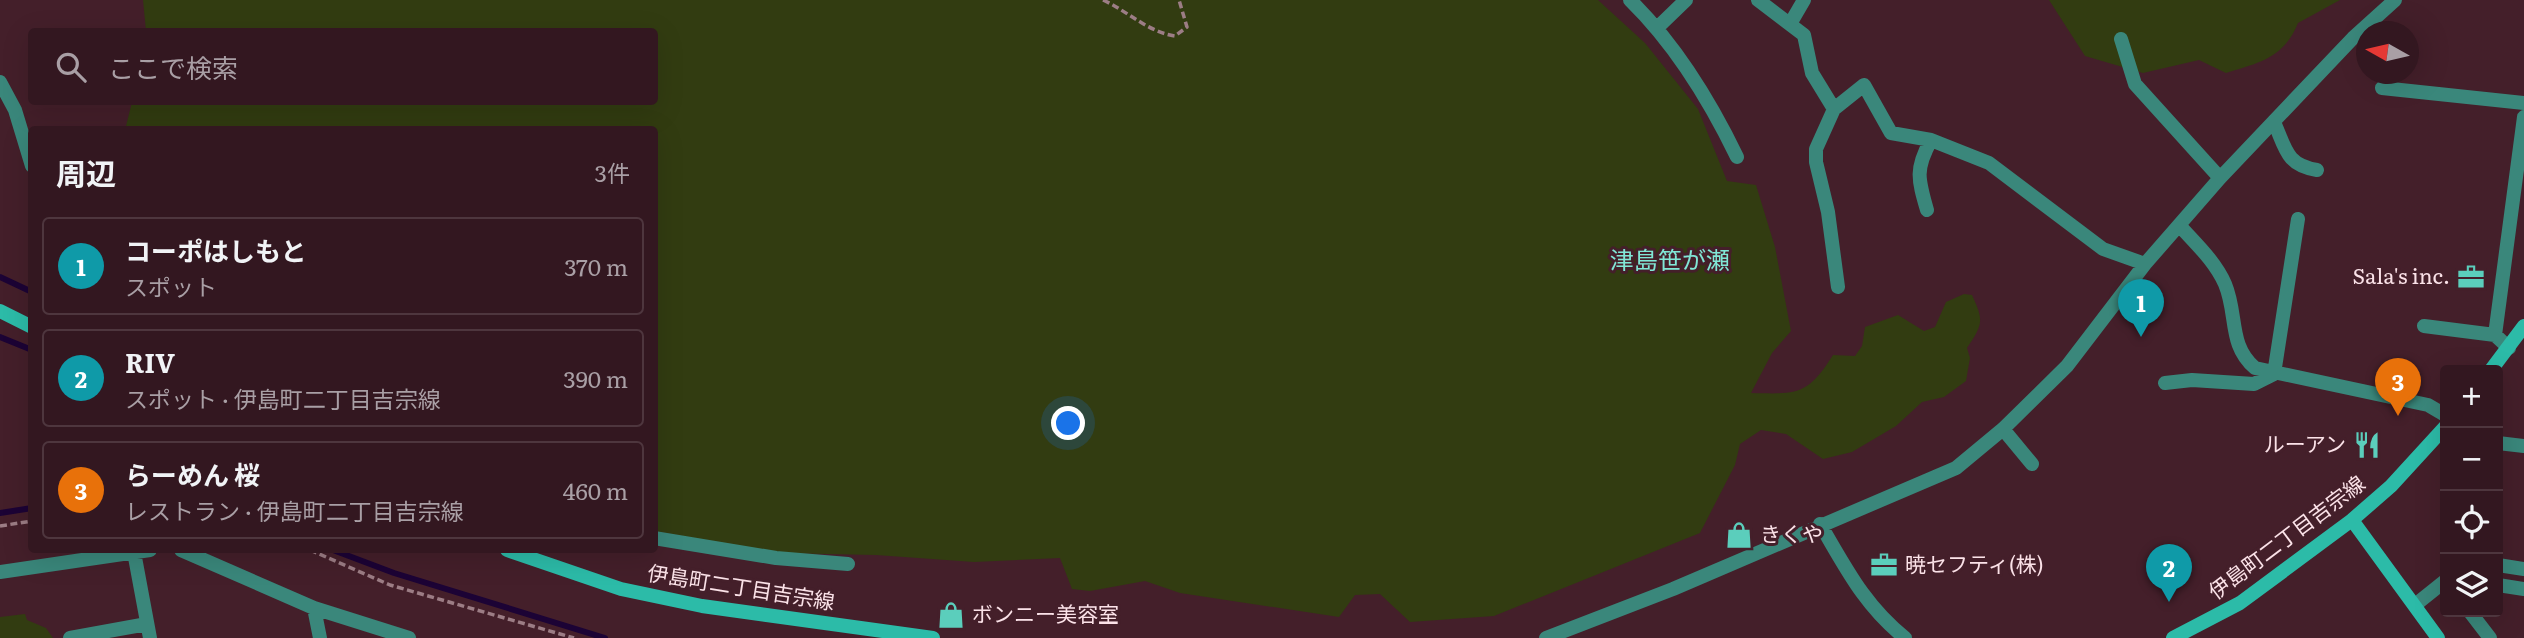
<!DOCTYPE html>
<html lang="ja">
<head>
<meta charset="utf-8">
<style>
	:root { --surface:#331720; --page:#3e242d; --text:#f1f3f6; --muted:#a99fa5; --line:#4e363e; --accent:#ea580c }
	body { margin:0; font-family:Literata,"Noto Sans JP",serif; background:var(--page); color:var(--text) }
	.controls { position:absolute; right:21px; bottom:21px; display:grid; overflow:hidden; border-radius:7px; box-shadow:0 7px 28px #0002 }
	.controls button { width:63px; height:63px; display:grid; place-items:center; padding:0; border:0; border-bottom:2px solid var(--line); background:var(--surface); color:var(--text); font:35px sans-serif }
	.compass { position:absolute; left:2356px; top:21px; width:63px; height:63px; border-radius:50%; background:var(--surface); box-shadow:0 7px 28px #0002; rotate:278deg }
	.you { position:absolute; left:1069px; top:424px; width:24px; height:24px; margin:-18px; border:5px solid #fff; border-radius:50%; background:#1a73e8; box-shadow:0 0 0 10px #1a73e833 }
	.badge { display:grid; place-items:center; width:46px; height:46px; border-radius:50%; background:var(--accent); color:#fff; font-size:23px; font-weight:700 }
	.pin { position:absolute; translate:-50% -58px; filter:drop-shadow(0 2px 4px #0008) }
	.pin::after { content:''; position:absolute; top:37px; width:24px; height:21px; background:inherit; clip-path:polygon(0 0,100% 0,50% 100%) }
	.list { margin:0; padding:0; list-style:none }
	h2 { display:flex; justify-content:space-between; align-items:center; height:91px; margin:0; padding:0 28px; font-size:30px }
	h2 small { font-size:23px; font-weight:400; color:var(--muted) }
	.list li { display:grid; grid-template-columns:46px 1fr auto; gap:21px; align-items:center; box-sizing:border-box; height:98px; margin:0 14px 14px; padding:0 14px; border:2px solid var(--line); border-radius:7px }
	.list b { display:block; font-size:26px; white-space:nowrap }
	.list p { margin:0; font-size:23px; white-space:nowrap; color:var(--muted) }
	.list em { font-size:23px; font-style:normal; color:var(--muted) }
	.icon { flex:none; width:38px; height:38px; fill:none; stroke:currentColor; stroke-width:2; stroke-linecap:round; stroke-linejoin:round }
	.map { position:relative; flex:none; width:2524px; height:638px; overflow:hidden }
	.search { position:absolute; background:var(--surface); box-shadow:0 7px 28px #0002; left:28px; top:28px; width:630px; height:77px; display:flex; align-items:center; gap:18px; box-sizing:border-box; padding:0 24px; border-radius:7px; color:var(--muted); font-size:26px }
	.panel { position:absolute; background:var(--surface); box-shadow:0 7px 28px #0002; left:28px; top:126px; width:630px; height:427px; border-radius:7px }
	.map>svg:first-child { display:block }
	.green { fill:#323c11 }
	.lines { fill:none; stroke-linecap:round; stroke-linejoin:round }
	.stream { stroke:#1c0335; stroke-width:6 }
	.path { stroke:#9c7d85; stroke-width:3.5; stroke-dasharray:7 3.5; stroke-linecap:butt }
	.street { stroke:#3a877b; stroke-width:14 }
	.secondary { stroke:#2cbba8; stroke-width:14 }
	.labels { text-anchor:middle; stroke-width:6; stroke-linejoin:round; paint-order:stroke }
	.poi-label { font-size:21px; fill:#fbe2e8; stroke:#441f2a; text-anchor:start }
	.street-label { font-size:21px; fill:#fbe2e8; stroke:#441f2a }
	.quarter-label { font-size:24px; fill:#81e7d6; stroke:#441f2a }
</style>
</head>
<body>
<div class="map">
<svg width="2524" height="638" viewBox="0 0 2524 638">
	<rect width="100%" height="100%" fill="#441f2a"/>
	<!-- green -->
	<path class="green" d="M143 0H1598L1645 43 1698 109 1727 181 1756 185 1775 247 1791 331 1772 353 1751 393C1797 394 1807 396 1833 355L1855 356 1862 346 1865 327 1898 315 1924 331 1935 327 1946 302 1964 294 1972 295C1984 321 1983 324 1967 348L1970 358 1966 381 1944 397 1922 402 1896 426 1852 452 1823 459 1786 434 1761 430 1740 444 1735 465 1700 533 1494 616 1410 622 1380 594 1355 595 1339 617 1180 593 1145 581 1090 591 1072 589 1060 558 974 562 876 555 777 553 655 531 654 130H125L132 102H654V32L146 31Z
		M2049 0H2340L2298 23C2284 58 2259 63 2226 73L2199 60 2143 73 2085 56Z
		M25 614 27 620 46 628 53 638H0V617Z"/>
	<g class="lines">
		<!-- stream -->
		<path class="stream" d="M0 277 32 292
			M0 337 32 350
			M0 513 32 508
			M333 550 394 573 605 638"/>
		<!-- path -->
		<path class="path" d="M1103 0C1129 12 1148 32 1175 36L1187 27 1179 0
			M0 526 32 521
			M310 550 390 585 574 638"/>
		<!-- street -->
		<path class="street" d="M1630 0C1676 45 1709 99 1737 157
			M1758 0 1804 35 1812 73 1834 109 1864 85 1891 133 1931 140 1989 163 2103 249 2145 264
			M1790 24 1804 0
			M1658 27 1686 0
			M2121 39 2135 84 2220 178
			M0 82 15 110 32 166
			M2382 88 2524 103
			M1834 109 1816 149V162L1828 212 1838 287
			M2274 122C2286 149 2286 165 2317 170
			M1927 210C1918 179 1915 169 1931 140
			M2179 225C2195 243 2215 261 2225 284 2238 315 2228 345 2255 368L2428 405 2445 415
			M2424 326 2495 335
			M2509 348 2495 335 2524 117
			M2165 383 2192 380 2254 384 2274 374 2298 219
			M2003 429 2032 464
			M2498 443 2524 446
			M1820 524C1846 568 1864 605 1905 638
			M654 538 776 558 848 564
			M181 550 314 608 320 638
			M134 552 150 638
			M2498 565 2524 569
			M0 572 150 550
			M2498 585 2524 589
			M2415 605 2445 581
			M314 608 409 638
			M2470 612 2490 638
			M70 638 147 624
			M1546 638 1673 589 1956 468 2003 429 2067 366 2145 264 2220 178 2353 38 2395 0"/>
		<!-- secondary -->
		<path class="secondary" d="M0 311 32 327
			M2491 370 2524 326
			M2352 520 2438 638
			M507 550 621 589 702 606 933 638
			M2173 638 2240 603 2352 520 2391 486 2445 427"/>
	</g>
	<!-- icons -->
	<defs>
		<symbol id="office-bare" viewBox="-9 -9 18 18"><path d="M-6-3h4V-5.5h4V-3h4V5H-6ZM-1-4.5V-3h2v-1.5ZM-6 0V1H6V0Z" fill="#5bcebc" stroke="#441f2a" stroke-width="2.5" paint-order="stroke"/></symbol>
		<symbol id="restaurant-bare" viewBox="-9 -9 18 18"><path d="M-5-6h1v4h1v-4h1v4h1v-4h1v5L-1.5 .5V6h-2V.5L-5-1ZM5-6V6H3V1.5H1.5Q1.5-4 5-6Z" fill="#5bcebc" stroke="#441f2a" stroke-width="2.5" paint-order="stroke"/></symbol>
		<symbol id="shop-bare" viewBox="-9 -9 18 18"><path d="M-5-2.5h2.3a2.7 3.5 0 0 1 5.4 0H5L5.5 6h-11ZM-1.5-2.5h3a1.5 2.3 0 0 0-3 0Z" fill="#5bcebc" stroke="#441f2a" stroke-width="2.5" paint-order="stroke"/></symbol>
	</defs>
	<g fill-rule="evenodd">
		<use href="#office-bare" x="2452" y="258" width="38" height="38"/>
		<use href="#restaurant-bare" x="2348" y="426" width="38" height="38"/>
		<use href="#shop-bare" x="1720" y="516" width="38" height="38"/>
		<use href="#office-bare" x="1865" y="546" width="38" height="38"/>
		<use href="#shop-bare" x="932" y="596" width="38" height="38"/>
	</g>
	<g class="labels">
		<!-- poi labels -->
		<g class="poi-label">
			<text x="2450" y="284" text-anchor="end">Sala's inc.</text>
			<text x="2346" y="452" text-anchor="end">ルーアン</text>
			<text x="1760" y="542">きくや</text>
			<text x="1905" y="572">暁セフティ(株)</text>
			<text x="972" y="622">ボンニー美容室</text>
		</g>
		<!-- street labels -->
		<g class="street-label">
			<text transform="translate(2287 538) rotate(-37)" y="7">伊島町二丁目吉宗線</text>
			<text transform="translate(741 588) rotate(9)" y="7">伊島町二丁目吉宗線</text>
		</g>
		<!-- quarter labels -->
		<g class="quarter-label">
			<text x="1670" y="269">津島笹が瀬</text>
		</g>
	</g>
</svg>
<div class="controls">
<button>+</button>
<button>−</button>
<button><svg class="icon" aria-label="locate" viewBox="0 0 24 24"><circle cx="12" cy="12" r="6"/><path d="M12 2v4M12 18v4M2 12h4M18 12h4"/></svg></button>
<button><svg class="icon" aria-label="layers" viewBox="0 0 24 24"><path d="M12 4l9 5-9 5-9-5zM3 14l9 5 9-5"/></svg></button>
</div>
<svg class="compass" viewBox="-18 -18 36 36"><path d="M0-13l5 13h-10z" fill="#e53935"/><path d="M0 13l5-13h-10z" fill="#a99fa5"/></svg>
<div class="you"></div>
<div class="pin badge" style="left:2141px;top:337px;background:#0f9aa8">1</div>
<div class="pin badge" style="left:2169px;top:602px;background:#0f9aa8">2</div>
<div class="pin badge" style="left:2398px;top:416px;background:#e8710a">3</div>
<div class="search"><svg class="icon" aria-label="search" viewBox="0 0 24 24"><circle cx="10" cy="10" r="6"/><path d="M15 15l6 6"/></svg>ここで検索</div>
<section class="panel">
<h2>周辺<small>3件</small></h2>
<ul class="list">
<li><span class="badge" style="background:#0f9aa8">1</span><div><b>コーポはしもと</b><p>スポット</p></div><em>370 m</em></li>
<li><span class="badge" style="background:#0f9aa8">2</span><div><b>RIV</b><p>スポット · 伊島町二丁目吉宗線</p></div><em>390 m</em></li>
<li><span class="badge" style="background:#e8710a">3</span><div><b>らーめん 桜</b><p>レストラン · 伊島町二丁目吉宗線</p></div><em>460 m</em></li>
</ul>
</section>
</div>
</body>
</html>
